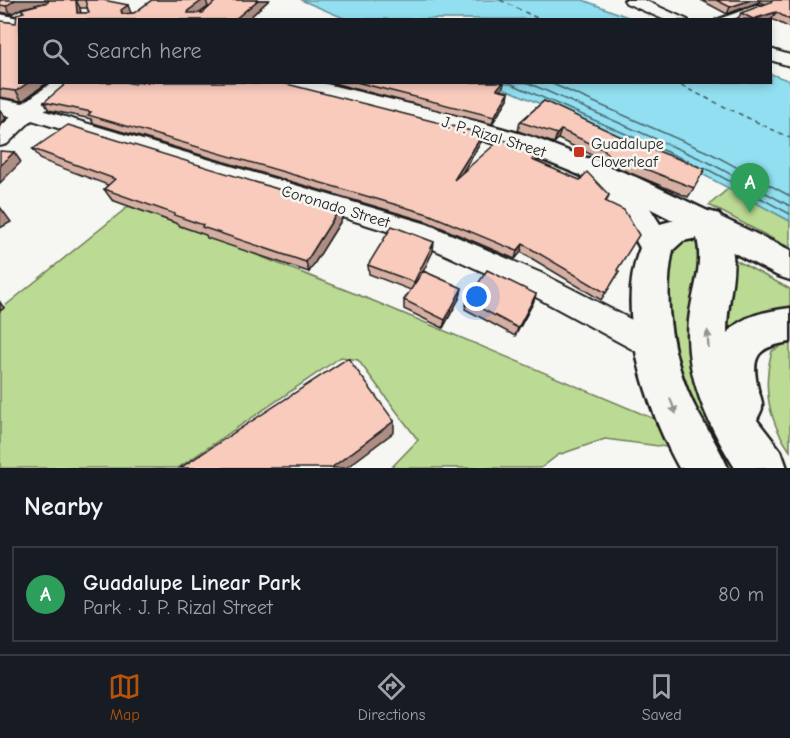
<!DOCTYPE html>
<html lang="en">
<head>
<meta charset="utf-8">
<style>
	:root { --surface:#171b24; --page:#242831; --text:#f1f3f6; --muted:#9ea1a6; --line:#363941; --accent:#b45309 }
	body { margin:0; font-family:"Comic Neue",sans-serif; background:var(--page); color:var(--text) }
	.you { position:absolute; left:477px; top:297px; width:21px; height:21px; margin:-15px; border:4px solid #fff; border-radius:50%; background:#1a73e8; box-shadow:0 0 0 9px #1a73e833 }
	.badge { display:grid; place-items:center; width:39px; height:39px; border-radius:50%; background:var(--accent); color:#fff; font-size:20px; font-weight:700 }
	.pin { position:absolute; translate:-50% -50px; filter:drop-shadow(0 2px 3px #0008) }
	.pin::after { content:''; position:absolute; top:32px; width:21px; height:18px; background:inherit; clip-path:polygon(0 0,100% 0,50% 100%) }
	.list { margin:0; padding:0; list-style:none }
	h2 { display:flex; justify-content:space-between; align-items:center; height:78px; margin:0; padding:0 24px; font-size:26px }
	h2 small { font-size:20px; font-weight:400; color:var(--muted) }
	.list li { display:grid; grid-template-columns:39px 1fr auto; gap:18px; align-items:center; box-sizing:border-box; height:96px; margin:0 12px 12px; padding:0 12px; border:2px solid var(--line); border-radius:0px }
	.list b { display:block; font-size:22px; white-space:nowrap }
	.list p { margin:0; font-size:20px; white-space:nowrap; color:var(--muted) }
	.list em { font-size:20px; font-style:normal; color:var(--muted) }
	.icon { flex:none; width:33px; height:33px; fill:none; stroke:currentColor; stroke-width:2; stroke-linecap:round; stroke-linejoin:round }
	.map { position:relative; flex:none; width:790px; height:468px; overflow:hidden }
	.search { position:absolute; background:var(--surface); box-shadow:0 3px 9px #0003; left:18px; right:18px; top:18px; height:66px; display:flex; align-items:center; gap:15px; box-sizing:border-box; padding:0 21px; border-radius:0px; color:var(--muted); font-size:22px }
	.sheet { height:186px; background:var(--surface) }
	nav { display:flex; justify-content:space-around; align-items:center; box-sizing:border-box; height:84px; border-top:2px solid var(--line); background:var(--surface); font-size:16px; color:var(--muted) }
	nav a { display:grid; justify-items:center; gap:3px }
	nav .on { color:var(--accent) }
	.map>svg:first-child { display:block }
	.green { fill:#bbda93; stroke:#6c7b58; stroke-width:1.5 }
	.water { fill:#91dff0; stroke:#62919b; stroke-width:1.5 }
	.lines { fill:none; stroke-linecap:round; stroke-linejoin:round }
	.shore { stroke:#4b6a71; stroke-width:1.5 }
	.ferry { stroke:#3f565c; stroke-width:1.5; stroke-dasharray:5 4; stroke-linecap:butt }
	.lane-casing { stroke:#1c1c1c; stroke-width:4 }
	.street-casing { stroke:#1c1c1c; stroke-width:4 }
	.secondary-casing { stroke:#1c1c1c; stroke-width:5 }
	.highway-casing { stroke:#1c1c1c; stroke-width:5 }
	.lane { fill:#f6f6f2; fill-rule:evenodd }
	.street { fill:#f6f6f2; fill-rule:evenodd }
	.secondary { fill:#f6f6f2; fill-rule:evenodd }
	.highway { fill:#f6f6f2; fill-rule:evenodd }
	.wall { fill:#d6afa3; stroke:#1c1c1c; stroke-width:1.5; fill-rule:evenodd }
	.shaded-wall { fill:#ae8e84; stroke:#1c1c1c; stroke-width:1.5 }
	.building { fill:#f9cbbd; stroke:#1c1c1c; stroke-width:1.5 }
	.oneway { fill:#949492 }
	.poi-dot { fill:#c8321e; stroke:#f6f6f2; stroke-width:2 }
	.labels { text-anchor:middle; stroke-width:5; stroke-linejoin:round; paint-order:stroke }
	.street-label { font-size:16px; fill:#1c1c1c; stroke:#f6f6f2 }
	.poi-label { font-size:16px; fill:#1c1c1c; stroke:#f6f6f2; text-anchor:start }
</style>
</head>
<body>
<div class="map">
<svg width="790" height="468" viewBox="0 0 790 468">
	<rect width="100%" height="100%" fill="#f6f6f2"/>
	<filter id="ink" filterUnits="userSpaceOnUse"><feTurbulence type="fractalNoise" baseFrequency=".0167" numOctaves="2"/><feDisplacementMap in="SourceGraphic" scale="12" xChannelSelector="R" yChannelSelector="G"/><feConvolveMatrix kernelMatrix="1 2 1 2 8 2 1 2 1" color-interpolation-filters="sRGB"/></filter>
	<g filter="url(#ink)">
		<!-- green -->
		<path class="green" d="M729 188 790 221V248L709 205Z
			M130 205 376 302 664 423 666 447 605 439 558 455 541 468H391L418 440 358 360 341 357 178 468H0V310Z
			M690 241 702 244 689 318 740 468H725L676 370 669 320 666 264 675 244Z
			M728 256 790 289V310L763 311 727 330Z
			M790 341V451C768 420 762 387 772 351Z"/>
		<!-- water -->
		<path class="water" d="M301 0H583L633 19H346Z
			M771 74 790 81V221L702 174 492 83 770 82Z"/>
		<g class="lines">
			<!-- shore -->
			<path class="shore" d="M507 82 690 162
				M526 82 708 162 790 206
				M548 82 712 154 790 196
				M707 169 790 214"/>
			<!-- ferry -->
			<path class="ferry" d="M500 0 541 20
				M673 82 790 138"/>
			<defs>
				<path id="lane" d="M758 5 765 7 730 20H716Z"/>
				<path id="street" d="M624 0H644L688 20H665L626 3Z
					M770 49 790 55V66L770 60Z
					M28 106 427 224 541 273 667 338 671 348 667 358 656 362 521 289 409 238 32 120 7 144 0 146V127L21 108Z"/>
				<path id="secondary" d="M0 14 27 20H20V30L0 26Z
					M53 82H81L37 117 28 120 0 115V99L23 103Z
					M273 82H318L443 112 532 137 636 177 790 250V280L778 276C701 236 626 192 545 161 457 128 367 110 276 87Z"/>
				<path id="highway" d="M589 158 599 161 648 205 660 224 708 211 719 214C746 262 727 285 727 333 742 315 768 311 790 308V342C758 347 750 355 758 389 759 394 763 401 762 407 762 411 758 416 757 420L781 451 787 468H735C708 425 683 373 689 320 692 291 704 267 697 238L683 241 673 250C662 301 672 361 695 407 706 428 719 447 728 468H679C647 410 614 312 640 248L625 221 574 168 579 161Z"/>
			</defs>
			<!-- lane casing -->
			<use href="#lane" class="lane-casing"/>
			<!-- street casing -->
			<use href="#street" class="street-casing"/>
			<!-- secondary casing -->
			<use href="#secondary" class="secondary-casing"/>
			<!-- highway casing -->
			<use href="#highway" class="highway-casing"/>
			<!-- lane -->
			<use href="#lane" class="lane"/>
			<!-- street -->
			<use href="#street" class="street"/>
			<!-- secondary -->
			<use href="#secondary" class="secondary"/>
			<!-- highway -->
			<use href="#highway" class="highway"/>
		</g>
		<!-- wall -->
		<path class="wall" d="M0 0H103L131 13H134L152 0H269L247 20H20L22 101 0 97V21L16 23 23 12 21 9 44 3 22 8 11 14 0 12ZM208 7H209L203 13H199ZM80 8H87L89 13H81Z
			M701 0H790V28L772 19 769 20 738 19 741 13 766 4 759 2 727 14Z
			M329 82H504L503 87 501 90 508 99 492 124Z
			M544 101 694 188 688 197 604 162 601 159 558 139 554 143 518 131 520 122Z
			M44 102 483 134 481 142 462 173 539 152 536 161 609 195 606 202 617 270 619 272 601 300 521 252 515 259 428 222 93 123 91 119 49 110Z
			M33 149 340 208 342 219 309 272 207 238 206 235 180 226 178 224 112 200 104 189 108 185 41 160Z
			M433 251 423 271 462 288 460 297 443 328 404 309V300L411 290 369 274 368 265Z
			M536 294 533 303 515 336 465 309 467 301Z"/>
		<!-- shaded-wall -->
		<path class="shaded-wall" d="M15 0H48L49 2 22 8 11 14 6 6Z
			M76 0 80 8 81 20 77 13Z
			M203 0H206L208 7 192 18 188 13 189 10Z
			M258 0H269L247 20H234Z
			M751 0H760L759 2 727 14 730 7Z
			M128 5 131 13 125 18 121 10Z
			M776 12 772 19 769 20H753Z
			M29 82H48L22 101 16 91Z
			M503 82H504L503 87 496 96 497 89Z
			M509 92 508 99 492 124 494 117Z
			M0 110 6 118 0 125Z
			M561 130 558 139 554 143 557 134Z
			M483 134 481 142 453 188 454 180Z
			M14 152 21 162 0 183V166Z
			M539 152 537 160 529 168 532 160Z
			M0 207 11 222 0 228Z
			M340 208 342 219 309 272 306 262Z
			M434 242 433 251 414 291V282Z
			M523 244 521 252 515 259 517 251Z
			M462 288 460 297 443 328 445 320Z
			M536 294 533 303 515 336 518 328Z
			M0 302 4 308 0 311Z
			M394 421V432L346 468H331Z"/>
		<!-- building -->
		<path class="building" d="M0 0H15L6 6 0 5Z
			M49 0H78H76L77 13H89L85 0H103L128 5 121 10 122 14 134 13 152 0H203L189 10 188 13H203L216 1 210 0H258L234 20H20V82H29L16 91 0 89V21L16 23 17 14 24 12 21 9 48 2Z
			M716 0H751L730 7Z
			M772 0H790V20L776 12 753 19 741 13 771 2Z
			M68 82H125L135 84 137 82H250L258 84 260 82H279L483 134 454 180 501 139 539 152 532 160 580 180 587 172 609 195 605 201 624 210 639 235 617 270 619 272 606 293 523 244 517 251 428 214 88 115 91 112 44 102Z
			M356 82H503L497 89 509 92 494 117Z
			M544 101 626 139 705 169 694 188 607 154 605 150 561 130 557 134 520 122Z
			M68 125 340 208 306 262 202 227 203 225 174 215 175 214 104 189 115 179 33 149Z
			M0 151 14 152 0 166Z
			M392 226 434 242 414 282 368 265Z
			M487 270 536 294 518 328 467 301Z
			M423 271 462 288 445 320 404 300Z
			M348 358 394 421 331 468H180Z"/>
		<!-- one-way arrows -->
		<defs><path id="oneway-solid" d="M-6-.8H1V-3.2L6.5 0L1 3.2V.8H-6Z" transform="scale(1.5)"/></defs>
		<g class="oneway">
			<use href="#oneway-solid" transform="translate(708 339) rotate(-93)"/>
			<use href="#oneway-solid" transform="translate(673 406) rotate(69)"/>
		</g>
	</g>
	<!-- markers -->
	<rect class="poi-dot" x="573" y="146" width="12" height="12" rx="3"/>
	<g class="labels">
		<!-- street labels -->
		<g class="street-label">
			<text transform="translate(494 136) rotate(17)" y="6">J. P. Rizal Street</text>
			<text transform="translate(336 206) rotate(17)" y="6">Coronado Street</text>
		</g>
		<!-- poi labels -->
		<g class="poi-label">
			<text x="591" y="149">Guadalupe<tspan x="591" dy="18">Cloverleaf</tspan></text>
		</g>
	</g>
</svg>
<div class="you"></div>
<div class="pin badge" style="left:750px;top:213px;background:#2e9e5b">A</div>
<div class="search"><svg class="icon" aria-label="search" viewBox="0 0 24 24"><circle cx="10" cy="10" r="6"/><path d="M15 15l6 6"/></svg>Search here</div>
</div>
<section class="sheet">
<h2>Nearby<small></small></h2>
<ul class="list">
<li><span class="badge" style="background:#2e9e5b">A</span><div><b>Guadalupe Linear Park</b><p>Park · J. P. Rizal Street</p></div><em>80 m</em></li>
</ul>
</section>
<nav>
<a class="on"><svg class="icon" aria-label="map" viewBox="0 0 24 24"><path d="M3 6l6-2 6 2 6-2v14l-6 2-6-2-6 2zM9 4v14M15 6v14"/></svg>Map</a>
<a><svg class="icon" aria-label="directions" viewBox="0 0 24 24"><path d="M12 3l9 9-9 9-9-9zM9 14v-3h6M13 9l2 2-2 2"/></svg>Directions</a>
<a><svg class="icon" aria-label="saved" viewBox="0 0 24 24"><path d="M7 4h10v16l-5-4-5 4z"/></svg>Saved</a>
</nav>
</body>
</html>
